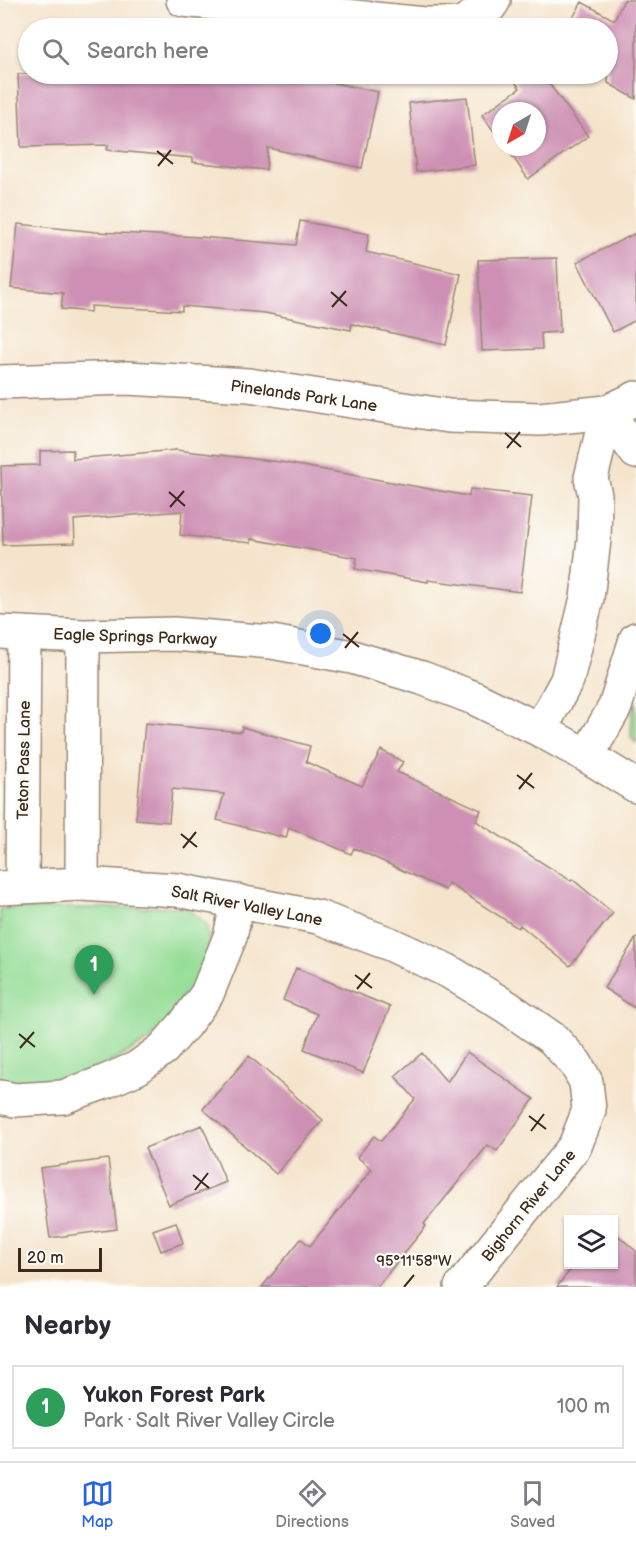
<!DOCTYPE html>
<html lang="en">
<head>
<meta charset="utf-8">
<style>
	:root { --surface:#fff; --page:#f7f7f7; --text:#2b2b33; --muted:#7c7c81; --line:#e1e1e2; --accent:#2563eb }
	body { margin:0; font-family:"Balsamiq Sans",sans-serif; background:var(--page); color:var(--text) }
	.controls { position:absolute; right:18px; bottom:18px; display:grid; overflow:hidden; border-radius:0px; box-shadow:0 2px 4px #0004 }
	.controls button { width:54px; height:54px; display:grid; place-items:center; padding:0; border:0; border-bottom:2px solid var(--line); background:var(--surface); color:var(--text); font:30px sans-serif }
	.compass { position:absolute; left:492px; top:102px; width:54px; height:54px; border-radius:50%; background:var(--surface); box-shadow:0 2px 4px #0004; rotate:219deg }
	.scale { position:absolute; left:18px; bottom:15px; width:84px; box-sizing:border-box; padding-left:6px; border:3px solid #3b2a1e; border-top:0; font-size:16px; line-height:21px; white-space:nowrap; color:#3b2a1e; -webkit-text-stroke:4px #fdfcf7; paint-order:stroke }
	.you { position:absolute; left:321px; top:634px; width:21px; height:21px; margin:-15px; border:4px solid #fff; border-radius:50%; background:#1a73e8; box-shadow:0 0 0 9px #1a73e833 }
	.badge { display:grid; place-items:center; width:39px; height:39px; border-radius:50%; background:var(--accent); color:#fff; font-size:20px; font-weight:700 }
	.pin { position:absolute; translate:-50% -50px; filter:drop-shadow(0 2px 3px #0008) }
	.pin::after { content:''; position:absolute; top:32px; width:21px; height:18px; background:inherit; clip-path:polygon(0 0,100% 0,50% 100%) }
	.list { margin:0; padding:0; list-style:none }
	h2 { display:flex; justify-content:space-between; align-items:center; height:78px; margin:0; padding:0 24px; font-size:26px }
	h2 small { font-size:20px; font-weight:400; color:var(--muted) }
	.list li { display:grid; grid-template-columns:39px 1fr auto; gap:18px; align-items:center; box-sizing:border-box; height:84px; margin:0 12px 12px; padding:0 12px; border:2px solid var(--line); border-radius:0px }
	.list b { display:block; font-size:22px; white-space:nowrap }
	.list p { margin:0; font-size:20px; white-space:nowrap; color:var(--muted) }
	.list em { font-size:20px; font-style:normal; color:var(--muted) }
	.icon { flex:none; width:33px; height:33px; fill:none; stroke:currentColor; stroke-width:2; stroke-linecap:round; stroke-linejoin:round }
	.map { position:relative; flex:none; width:636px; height:1287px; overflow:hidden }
	.search { position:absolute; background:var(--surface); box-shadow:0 2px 4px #0004; left:18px; right:18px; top:18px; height:66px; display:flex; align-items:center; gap:15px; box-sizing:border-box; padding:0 21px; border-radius:33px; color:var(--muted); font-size:22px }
	.sheet { height:174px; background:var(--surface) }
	nav { display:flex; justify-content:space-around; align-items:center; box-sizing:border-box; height:84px; border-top:2px solid var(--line); background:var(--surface); font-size:16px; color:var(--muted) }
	nav a { display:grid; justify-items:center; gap:3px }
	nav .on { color:var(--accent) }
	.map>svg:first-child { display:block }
	.green { fill:#96dd97; stroke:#68845a; stroke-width:1.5 }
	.building { fill:#cd90b4 }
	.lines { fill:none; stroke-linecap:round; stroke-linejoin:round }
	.minor-casing { stroke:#988775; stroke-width:36 }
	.minor { stroke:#fff; stroke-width:33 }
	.ticks { fill:none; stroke:#3b2a1e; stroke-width:2 }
	.labels { text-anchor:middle; stroke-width:4.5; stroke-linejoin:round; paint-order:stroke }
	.street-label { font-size:16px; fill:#3b2a1e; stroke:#fdfcf7 }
	.ticks-label { font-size:15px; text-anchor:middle; fill:#3b2a1e; stroke:#fdfcf7; stroke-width:4.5; stroke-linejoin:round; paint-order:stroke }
</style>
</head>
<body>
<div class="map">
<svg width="636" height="1287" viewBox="0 0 636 1287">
	<rect width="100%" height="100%" fill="#fdfcf7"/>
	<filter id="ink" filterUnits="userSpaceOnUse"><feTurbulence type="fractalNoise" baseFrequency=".0167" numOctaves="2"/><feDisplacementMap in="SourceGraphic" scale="12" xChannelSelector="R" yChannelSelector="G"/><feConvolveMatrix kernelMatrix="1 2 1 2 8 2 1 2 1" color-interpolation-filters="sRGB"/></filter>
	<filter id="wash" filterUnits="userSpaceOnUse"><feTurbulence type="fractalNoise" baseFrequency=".008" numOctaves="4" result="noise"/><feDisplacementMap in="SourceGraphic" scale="24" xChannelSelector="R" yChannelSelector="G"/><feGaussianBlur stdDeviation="1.35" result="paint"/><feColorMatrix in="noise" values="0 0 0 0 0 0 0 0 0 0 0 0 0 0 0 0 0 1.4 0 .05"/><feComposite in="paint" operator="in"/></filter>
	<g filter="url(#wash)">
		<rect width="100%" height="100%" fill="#f5e4cc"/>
		<!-- green -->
		<path class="green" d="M636 701V743L631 737 632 711Z
			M184 907 206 924 211 949 199 976 176 1015 149 1041 94 1071 65 1079 14 1082 0 1079V909Z"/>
		<g id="blocks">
			<!-- building -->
			<path class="building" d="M624 0H636V99L608 83 609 28H567L582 2 614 20Z
				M18 74H158L201 78V74H224L300 81 301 76 378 92 362 168 268 148 266 170 193 162V158L107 150 108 145 21 147Z
				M527 74H542L588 136 528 179 506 147H537V111H501V141L482 115 520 88 515 82Z
				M467 97 475 165 416 172 409 103Z
				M300 221 369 234 366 252 461 274 446 345 352 324 351 330 265 313 182 306V311L91 306 90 312 61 309 63 293 11 288 18 224 96 232 200 237 296 245Z
				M636 233V320L613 332 577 262Z
				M557 258 560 332 541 333 542 349 482 351 478 260Z
				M73 450V459L176 450 280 462 469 496 470 489 532 496 520 592 428 580V582L355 569 357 558 251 539V543L180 535 182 511 74 520 75 543 3 545 1 466 40 465V451Z
				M145 723 241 732 242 727 310 746 306 762 362 786 381 750 403 762 397 772 481 810 476 821 571 881 572 879 613 913 570 966 520 925 518 928 448 883 445 890 354 848 351 854 289 827 286 838 217 820 224 794 172 789 169 822 136 819Z
				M636 938V1009L604 988Z
				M296 968 390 1007 363 1073 304 1049 317 1014 283 1000Z
				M467 1052 534 1099 497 1151 488 1145 424 1224 426 1226 377 1287H262L301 1239 310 1246 372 1169 357 1157 374 1136 381 1141 415 1099 395 1076 422 1053 447 1082Z
				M249 1056 323 1120 276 1174 203 1109Z
				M202 1125 226 1182 169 1205 145 1148Z
				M108 1159 117 1229 50 1238 40 1168Z
				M176 1222 183 1243 161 1251 153 1230Z
				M614 1232 636 1251V1287H557L575 1264H614Z"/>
		</g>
	</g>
	<g filter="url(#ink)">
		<use href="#blocks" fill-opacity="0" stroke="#988775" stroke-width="1.5"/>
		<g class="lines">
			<defs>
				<path id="minor" d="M183 0 425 24H461L490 6 494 0
					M0 382 127 378 249 385 449 416 540 419 607 412 636 398
					M607 412 636 452
					M0 632 83 636 174 634 272 642 352 657 422 678 474 698 540 730 587 756 636 786
					M540 730 567 680 587 598 594 540 595 495 591 478 607 412
					M587 756 615 707 636 639
					M82 884 83 636
					M22 887 24 633
					M0 888 82 884 177 890 318 917 390 944 448 971 507 1007 553 1039 576 1064 586 1082 589 1110 575 1146 461 1287
					M0 1097 15 1100 63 1097 102 1083 137 1068 163 1049 185 1024 207 994 230 937 238 901"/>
			</defs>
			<!-- minor casing -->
			<use href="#minor" class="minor-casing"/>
			<!-- minor -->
			<use href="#minor" class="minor"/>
		</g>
	</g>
	<!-- ticks -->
	<path class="ticks" d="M157 151 173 164M158 166 171 150M331 292 347 306M332 307 346 291M505 433 521 447M507 448 520 432M169 492 185 506M170 507 184 491M343 634 359 647M345 648 358 632M517 775 534 788M519 789 532 773M181 834 197 847M183 848 196 832M355 975 372 988M357 989 370 973M19 1034 35 1047M20 1048 34 1032M529 1116 546 1129M531 1131 544 1114M193 1175 209 1188M195 1190 208 1173M404 1287 414 1275"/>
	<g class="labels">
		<!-- street labels -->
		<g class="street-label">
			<text transform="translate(304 395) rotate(8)" y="6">Pinelands Park Lane</text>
			<text transform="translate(135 636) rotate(2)" y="6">Eagle Springs Parkway</text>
			<text transform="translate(23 760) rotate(-89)" y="6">Teton Pass Lane</text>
			<text transform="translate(247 905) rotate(11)" y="6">Salt River Valley Lane</text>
			<text transform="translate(528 1205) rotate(-51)" y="6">Bighorn River Lane</text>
		</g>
	</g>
	<g class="ticks-label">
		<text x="414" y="1266">95°11'58"W</text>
	</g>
</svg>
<div class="controls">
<button><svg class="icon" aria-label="layers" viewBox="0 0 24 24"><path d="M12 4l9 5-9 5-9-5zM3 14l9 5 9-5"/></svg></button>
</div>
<svg class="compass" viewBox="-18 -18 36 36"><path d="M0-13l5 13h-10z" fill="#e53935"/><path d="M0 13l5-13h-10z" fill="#7c7c81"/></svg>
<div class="scale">20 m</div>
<div class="you"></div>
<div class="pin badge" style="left:94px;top:995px;background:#2e9e5b">1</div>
<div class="search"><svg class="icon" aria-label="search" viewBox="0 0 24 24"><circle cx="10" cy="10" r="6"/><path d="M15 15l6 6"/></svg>Search here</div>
</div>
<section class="sheet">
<h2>Nearby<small></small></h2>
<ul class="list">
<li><span class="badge" style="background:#2e9e5b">1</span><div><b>Yukon Forest Park</b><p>Park · Salt River Valley Circle</p></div><em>100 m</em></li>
</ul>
</section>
<nav>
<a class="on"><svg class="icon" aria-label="map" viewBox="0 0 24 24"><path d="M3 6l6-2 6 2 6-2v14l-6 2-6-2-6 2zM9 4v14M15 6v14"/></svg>Map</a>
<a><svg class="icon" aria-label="directions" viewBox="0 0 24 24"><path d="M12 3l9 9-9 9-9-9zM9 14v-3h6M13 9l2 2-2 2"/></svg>Directions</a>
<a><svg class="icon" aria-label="saved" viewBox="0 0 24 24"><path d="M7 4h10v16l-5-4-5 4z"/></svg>Saved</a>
</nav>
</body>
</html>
